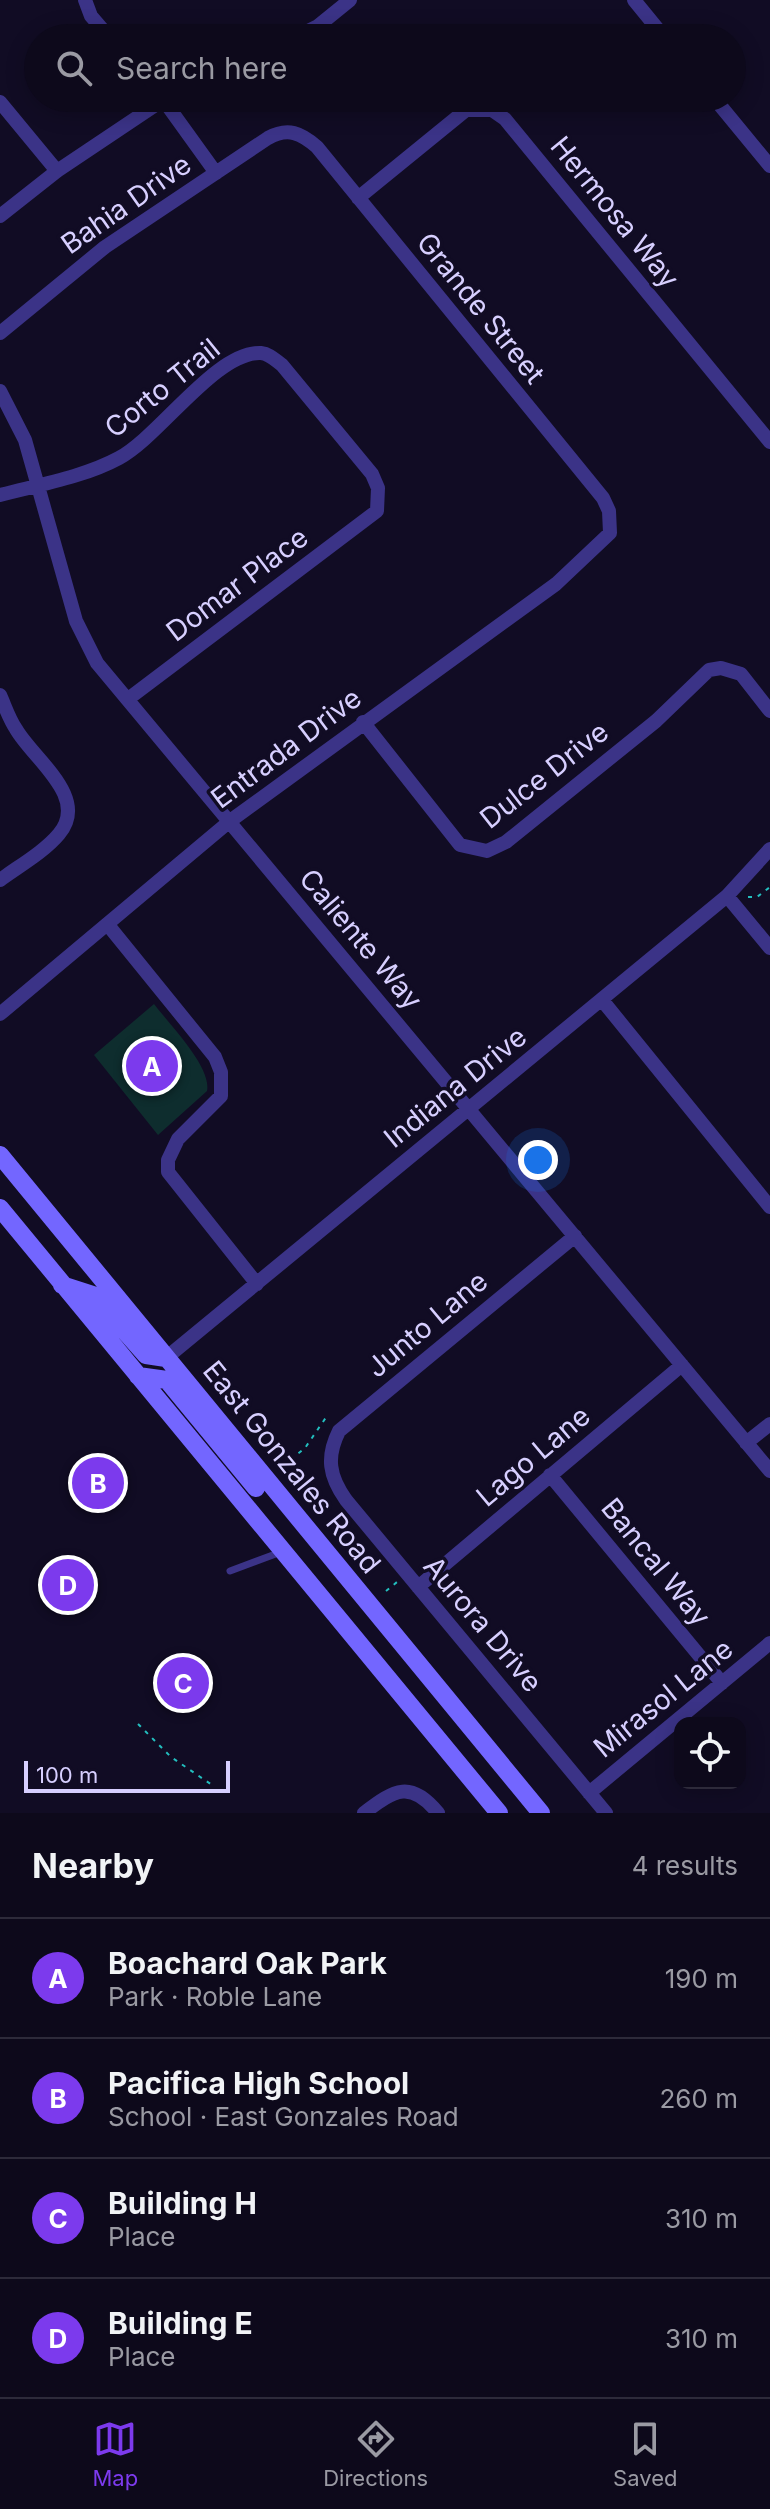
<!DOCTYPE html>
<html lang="en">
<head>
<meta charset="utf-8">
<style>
	:root { --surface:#0d091b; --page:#1b1728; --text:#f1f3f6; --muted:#9a9aa3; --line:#2d2a3a; --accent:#7c3aed }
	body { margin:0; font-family:Inter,sans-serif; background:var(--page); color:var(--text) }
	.controls { position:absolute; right:24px; bottom:24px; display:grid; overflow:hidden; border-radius:16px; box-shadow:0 4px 20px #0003 }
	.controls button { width:72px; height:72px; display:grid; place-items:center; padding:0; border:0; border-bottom:2px solid var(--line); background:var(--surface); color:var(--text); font:40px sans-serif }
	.scale { position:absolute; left:24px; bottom:20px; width:206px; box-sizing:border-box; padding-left:8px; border:4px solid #d7cfff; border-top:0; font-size:22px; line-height:28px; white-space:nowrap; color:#d7cfff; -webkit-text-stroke:6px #110c24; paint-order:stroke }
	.you { position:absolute; left:538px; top:1160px; width:28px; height:28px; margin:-20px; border:6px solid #fff; border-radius:50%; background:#1a73e8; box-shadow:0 0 0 12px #1a73e833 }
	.badge { display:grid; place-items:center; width:52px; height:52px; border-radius:50%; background:var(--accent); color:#fff; font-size:26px; font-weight:700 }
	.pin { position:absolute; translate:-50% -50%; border:4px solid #fff; box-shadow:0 2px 8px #0006 }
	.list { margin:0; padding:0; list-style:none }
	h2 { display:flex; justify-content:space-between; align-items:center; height:104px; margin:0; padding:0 32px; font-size:34px }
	h2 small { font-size:26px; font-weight:400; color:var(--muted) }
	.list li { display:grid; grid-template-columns:52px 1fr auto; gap:24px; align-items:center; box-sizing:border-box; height:120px; padding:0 32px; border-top:2px solid var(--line) }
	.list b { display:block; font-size:30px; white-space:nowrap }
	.list p { margin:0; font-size:26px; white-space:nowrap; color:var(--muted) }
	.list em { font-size:26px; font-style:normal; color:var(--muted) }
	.icon { flex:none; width:44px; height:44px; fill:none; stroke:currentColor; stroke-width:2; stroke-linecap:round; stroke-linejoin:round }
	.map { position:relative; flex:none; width:770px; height:1813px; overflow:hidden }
	.search { position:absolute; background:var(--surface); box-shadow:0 4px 20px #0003; left:24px; right:24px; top:24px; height:88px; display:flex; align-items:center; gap:20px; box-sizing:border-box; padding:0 28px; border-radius:44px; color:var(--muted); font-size:30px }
	.sheet { height:584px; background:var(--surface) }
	nav { display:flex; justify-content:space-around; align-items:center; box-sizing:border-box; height:112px; border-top:2px solid var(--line); background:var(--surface); font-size:22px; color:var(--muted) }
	nav a { display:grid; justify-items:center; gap:4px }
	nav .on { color:var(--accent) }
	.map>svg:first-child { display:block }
	.green { fill:#0e2d2e }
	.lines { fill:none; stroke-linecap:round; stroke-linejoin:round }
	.path { stroke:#23bebe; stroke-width:2; stroke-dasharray:4 6; stroke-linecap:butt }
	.service { stroke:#3b3387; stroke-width:7 }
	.minor { stroke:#3b3387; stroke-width:14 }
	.secondary { stroke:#7366ff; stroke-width:18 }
	.labels { text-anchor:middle; stroke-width:7; stroke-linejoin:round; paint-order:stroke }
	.street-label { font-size:28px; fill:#d7cfff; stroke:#110c24 }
</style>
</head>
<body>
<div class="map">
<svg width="770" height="1813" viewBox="0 0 770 1813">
	<rect width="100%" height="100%" fill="#110c24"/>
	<!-- green -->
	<path class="green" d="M154 1004C169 1024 212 1067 207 1091L158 1135 94 1055Z"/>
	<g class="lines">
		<!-- path -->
		<path class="path" d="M748 897H757L770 887
			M283 1466 305 1448 327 1416
			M386 1591 397 1582
			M138 1724 171 1757 212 1785"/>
		<!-- service -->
		<path class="service" d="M230 1571 281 1552"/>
		<!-- minor -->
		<path class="minor" d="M85 0 91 16 110 38
			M634 0 665 38
			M294 38 318 26 350 0
			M162 98 216 173
			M714 98 770 166
			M0 102 57 171
			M358 198 466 110H492L505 119 770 442
			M0 216 57 171 166 98
			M0 333 105 247 268 138C288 127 301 133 317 147L603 498 609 511 610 533 556 584 230 821 0 1014
			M0 391 25 440 76 621 97 663 770 1471
			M0 495C38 485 84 477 119 458 160 436 216 351 261 353 270 354 275 360 282 365L372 474 378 488 377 511 128 699
			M0 695C5 706 9 719 16 729 33 759 90 797 59 834 44 852 19 866 0 880
			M363 722 460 845 487 851 506 842 656 721 709 670 721 668 741 674 770 711
			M727 896 770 948
			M108 925 215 1057 221 1072V1096L178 1139 168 1160V1172L257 1284
			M602 1000 770 1207
			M575 1236 339 1431C326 1457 329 1476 346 1500L606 1813
			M166 1358 727 896 770 849
			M746 1443 770 1424
			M550 1475 722 1683
			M418 1587 682 1365
			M589 1793 770 1643
			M364 1813C395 1789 411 1780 438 1813"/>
		<!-- secondary -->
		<path class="secondary" d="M0 1155 541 1813
			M0 1208 499 1813
			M62 1285 93 1295 146 1355 166 1358
			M138 1376 167 1380 256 1488"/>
	</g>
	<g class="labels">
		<!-- street labels -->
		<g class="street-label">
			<text transform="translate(126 204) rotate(-35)" y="10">Bahia Drive</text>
			<text transform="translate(615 212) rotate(51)" y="10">Hermosa Way</text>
			<text transform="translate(481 308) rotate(51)" y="10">Grande Street</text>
			<text transform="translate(162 388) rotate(-39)" y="10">Corto Trail</text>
			<text transform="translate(237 584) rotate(-37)" y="10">Domar Place</text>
			<text transform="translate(286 748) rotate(-37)" y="10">Entrada Drive</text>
			<text transform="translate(544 775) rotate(-38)" y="10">Dulce Drive</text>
			<text transform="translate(361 939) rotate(50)" y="10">Caliente Way</text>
			<text transform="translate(455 1087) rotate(-39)" y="10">Indiana Drive</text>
			<text transform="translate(427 1324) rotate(-40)" y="10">Junto Lane</text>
			<text transform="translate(533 1456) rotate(-40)" y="10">Lago Lane</text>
			<text transform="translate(292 1467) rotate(51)" y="10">East Gonzales Road</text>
			<text transform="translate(656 1562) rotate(51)" y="10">Bancal Way</text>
			<text transform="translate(483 1624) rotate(50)" y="10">Aurora Drive</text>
			<text transform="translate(663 1698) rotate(-39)" y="10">Mirasol Lane</text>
		</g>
	</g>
</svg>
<div class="controls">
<button><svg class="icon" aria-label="locate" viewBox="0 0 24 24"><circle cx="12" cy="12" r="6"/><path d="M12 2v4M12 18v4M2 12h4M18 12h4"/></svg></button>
</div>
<div class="scale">100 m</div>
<div class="you"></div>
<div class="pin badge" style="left:152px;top:1066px">A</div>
<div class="pin badge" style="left:98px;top:1483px">B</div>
<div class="pin badge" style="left:183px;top:1683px">C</div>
<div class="pin badge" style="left:68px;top:1585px">D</div>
<div class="search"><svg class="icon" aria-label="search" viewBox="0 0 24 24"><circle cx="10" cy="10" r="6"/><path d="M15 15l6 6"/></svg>Search here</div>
</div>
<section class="sheet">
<h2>Nearby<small>4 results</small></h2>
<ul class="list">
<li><span class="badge">A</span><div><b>Boachard Oak Park</b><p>Park · Roble Lane</p></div><em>190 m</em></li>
<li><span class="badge">B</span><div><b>Pacifica High School</b><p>School · East Gonzales Road</p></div><em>260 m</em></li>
<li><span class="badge">C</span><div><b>Building H</b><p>Place</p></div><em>310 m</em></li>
<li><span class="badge">D</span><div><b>Building E</b><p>Place</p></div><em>310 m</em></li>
</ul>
</section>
<nav>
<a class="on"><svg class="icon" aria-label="map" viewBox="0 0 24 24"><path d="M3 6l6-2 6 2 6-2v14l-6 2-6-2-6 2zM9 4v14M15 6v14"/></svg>Map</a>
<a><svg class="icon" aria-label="directions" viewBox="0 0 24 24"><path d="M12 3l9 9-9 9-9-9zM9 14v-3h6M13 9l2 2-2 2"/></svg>Directions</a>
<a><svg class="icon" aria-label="saved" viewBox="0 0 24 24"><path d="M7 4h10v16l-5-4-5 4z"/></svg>Saved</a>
</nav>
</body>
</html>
